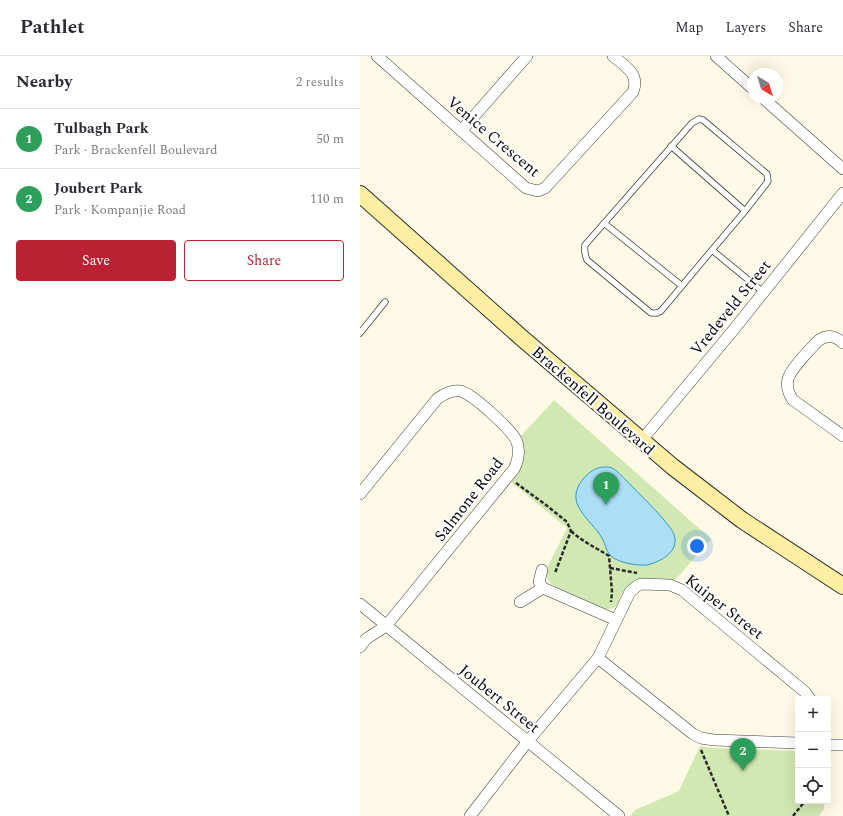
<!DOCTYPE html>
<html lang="en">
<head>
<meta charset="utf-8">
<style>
	:root { --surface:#fff; --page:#f7f7f7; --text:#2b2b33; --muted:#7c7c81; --line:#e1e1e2; --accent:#ba2233 }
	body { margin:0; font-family:Spectral,serif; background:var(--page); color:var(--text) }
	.controls { position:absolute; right:12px; bottom:12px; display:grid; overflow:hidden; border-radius:4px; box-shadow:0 4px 16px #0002 }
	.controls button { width:36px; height:36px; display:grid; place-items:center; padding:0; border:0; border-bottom:1px solid var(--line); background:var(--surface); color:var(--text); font:20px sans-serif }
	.compass { position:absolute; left:387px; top:12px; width:36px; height:36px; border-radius:50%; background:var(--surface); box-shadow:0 4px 16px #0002; rotate:142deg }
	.you { position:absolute; left:337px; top:490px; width:14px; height:14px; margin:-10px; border:3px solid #fff; border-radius:50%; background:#1a73e8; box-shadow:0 0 0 6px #1a73e833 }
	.badge { display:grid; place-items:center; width:26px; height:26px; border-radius:50%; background:var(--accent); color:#fff; font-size:13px; font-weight:700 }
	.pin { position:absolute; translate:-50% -33px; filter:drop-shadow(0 1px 2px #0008) }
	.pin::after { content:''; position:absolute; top:21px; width:14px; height:12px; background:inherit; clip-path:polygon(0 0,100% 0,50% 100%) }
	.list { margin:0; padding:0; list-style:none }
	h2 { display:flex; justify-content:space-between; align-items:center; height:52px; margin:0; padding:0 16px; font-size:17px }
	h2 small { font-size:13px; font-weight:400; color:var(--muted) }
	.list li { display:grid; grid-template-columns:26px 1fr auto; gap:12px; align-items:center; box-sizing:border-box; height:60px; padding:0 16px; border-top:1px solid var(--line) }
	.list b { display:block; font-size:15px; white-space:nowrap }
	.list p { margin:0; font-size:13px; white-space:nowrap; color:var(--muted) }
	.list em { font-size:13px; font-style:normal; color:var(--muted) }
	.actions { display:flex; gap:8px; padding:12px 16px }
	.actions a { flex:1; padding:9px 0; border:1px solid var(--accent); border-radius:4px; text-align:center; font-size:14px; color:var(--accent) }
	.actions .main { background:var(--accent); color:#fff }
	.icon { flex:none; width:22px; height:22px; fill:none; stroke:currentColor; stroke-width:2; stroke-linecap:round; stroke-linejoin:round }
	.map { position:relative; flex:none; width:483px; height:760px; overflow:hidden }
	header { display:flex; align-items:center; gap:24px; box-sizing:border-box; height:56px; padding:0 20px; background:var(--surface); border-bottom:1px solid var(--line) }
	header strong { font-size:19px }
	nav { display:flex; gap:22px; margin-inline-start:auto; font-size:14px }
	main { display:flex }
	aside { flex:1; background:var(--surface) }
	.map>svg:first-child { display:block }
	.green { fill:#d2e8b2 }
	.water { fill:#acdff6; stroke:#329ace }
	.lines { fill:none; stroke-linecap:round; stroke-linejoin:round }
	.lane-casing { stroke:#3d3d3d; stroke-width:7 }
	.street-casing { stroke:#3d3d3d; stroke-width:12 }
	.secondary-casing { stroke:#2c2c2c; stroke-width:18 }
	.path { stroke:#2c2c2c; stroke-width:2.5; stroke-dasharray:4 2; stroke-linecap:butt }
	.lane { stroke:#fff; stroke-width:5.5 }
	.street { stroke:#fff; stroke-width:11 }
	.secondary { stroke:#ffefa2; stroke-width:16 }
	.labels { text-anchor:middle; stroke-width:4; stroke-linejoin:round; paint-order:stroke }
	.street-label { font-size:16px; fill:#0a0a0a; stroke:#fff }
</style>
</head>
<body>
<header>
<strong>Pathlet</strong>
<nav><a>Map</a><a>Layers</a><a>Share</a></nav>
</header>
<main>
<aside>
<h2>Nearby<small>2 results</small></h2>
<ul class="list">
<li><span class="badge" style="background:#2e9e5b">1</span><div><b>Tulbagh Park</b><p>Park · Brackenfell Boulevard</p></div><em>50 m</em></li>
<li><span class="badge" style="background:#2e9e5b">2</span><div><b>Joubert Park</b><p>Park · Kompanjie Road</p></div><em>110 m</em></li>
</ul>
<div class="actions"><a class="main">Save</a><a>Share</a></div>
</aside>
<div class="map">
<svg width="483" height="760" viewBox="0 0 483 760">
	<rect width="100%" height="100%" fill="#fff9e7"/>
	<!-- green -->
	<path class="green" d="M194 344 351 483 315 524C295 522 273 519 261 539 258 545 258 551 251 553H244L194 530C187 525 186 520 187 512L207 472 151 426C163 413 167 398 161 380Z
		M340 690 353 692 438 695V745H464V753L459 760H270L275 754 319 735Z"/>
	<!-- water -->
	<path class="water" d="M243 411C246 411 250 411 252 412 257 414 262 421 266 424 281 440 298 455 311 473 313 476 314 478 315 482 317 497 300 506 287 509 278 510 260 507 252 501 246 496 246 489 242 482 230 462 203 448 223 423 229 416 235 412 243 411Z"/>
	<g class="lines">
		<defs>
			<path id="lane" d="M311 90 385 155
				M244 167 322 230
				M352 194 385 155 406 128 408 125 407 118 343 64 339 63 332 67 225 189C224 195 225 199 227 204L291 257H297L301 255 352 194 403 236
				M0 277 25 246"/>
			<path id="street" d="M17 0 166 132 178 135 185 132 273 36C280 18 266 11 253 0
				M356 0 393 33
				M403 42 483 113
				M101 75 167 0
				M483 287C475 280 468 278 459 284 452 291 430 314 428 323 426 331 428 337 433 344L483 380
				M281 385 375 272 483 137
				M0 438 77 343C84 338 91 334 100 335 112 337 153 375 157 386 160 396 158 405 154 413L26 570 6 583 0 591
				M182 514 179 526 183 532
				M160 546 183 532 256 564
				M0 548 259 760
				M238 602 333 678 341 682 354 684 438 687
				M468 689H483
				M110 760 168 685 238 602 270 536 277 530 281 528 310 529 322 534 445 636 450 643"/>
			<path id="secondary" d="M0 138 163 283 313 411 382 464 483 530"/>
		</defs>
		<!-- lane casing -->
		<use href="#lane" class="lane-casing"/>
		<!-- street casing -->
		<use href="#street" class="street-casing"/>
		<!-- secondary casing -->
		<use href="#secondary" class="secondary-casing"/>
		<!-- path -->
		<path class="path" d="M156 427 186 449 207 466 211 475 195 517
			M211 475C223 486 235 491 249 500L252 536 251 546
			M250 512 277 517
			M341 694 369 760
			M433 760 445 745"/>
		<!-- lane -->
		<use href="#lane" class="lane"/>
		<!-- street -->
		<use href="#street" class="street"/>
		<!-- secondary -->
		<use href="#secondary" class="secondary"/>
	</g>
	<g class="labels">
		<!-- street labels -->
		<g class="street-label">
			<text transform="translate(134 80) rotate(40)" y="6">Venice Crescent</text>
			<text transform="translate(370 251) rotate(-51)" y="6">Vredeveld Street</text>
			<text transform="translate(234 344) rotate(41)" y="6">Brackenfell Boulevard</text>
			<text transform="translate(108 443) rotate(-52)" y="6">Salmone Road</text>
			<text transform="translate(365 550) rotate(38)" y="6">Kuiper Street</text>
			<text transform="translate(140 642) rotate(39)" y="6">Joubert Street</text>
		</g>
	</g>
</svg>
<div class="controls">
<button>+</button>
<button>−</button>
<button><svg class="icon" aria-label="locate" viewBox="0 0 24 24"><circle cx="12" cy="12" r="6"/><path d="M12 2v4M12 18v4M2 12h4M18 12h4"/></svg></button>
</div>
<svg class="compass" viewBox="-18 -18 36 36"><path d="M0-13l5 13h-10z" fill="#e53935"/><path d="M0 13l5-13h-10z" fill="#7c7c81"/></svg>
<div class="you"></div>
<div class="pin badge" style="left:246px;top:449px;background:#2e9e5b">1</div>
<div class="pin badge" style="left:383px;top:715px;background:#2e9e5b">2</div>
</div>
</main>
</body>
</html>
